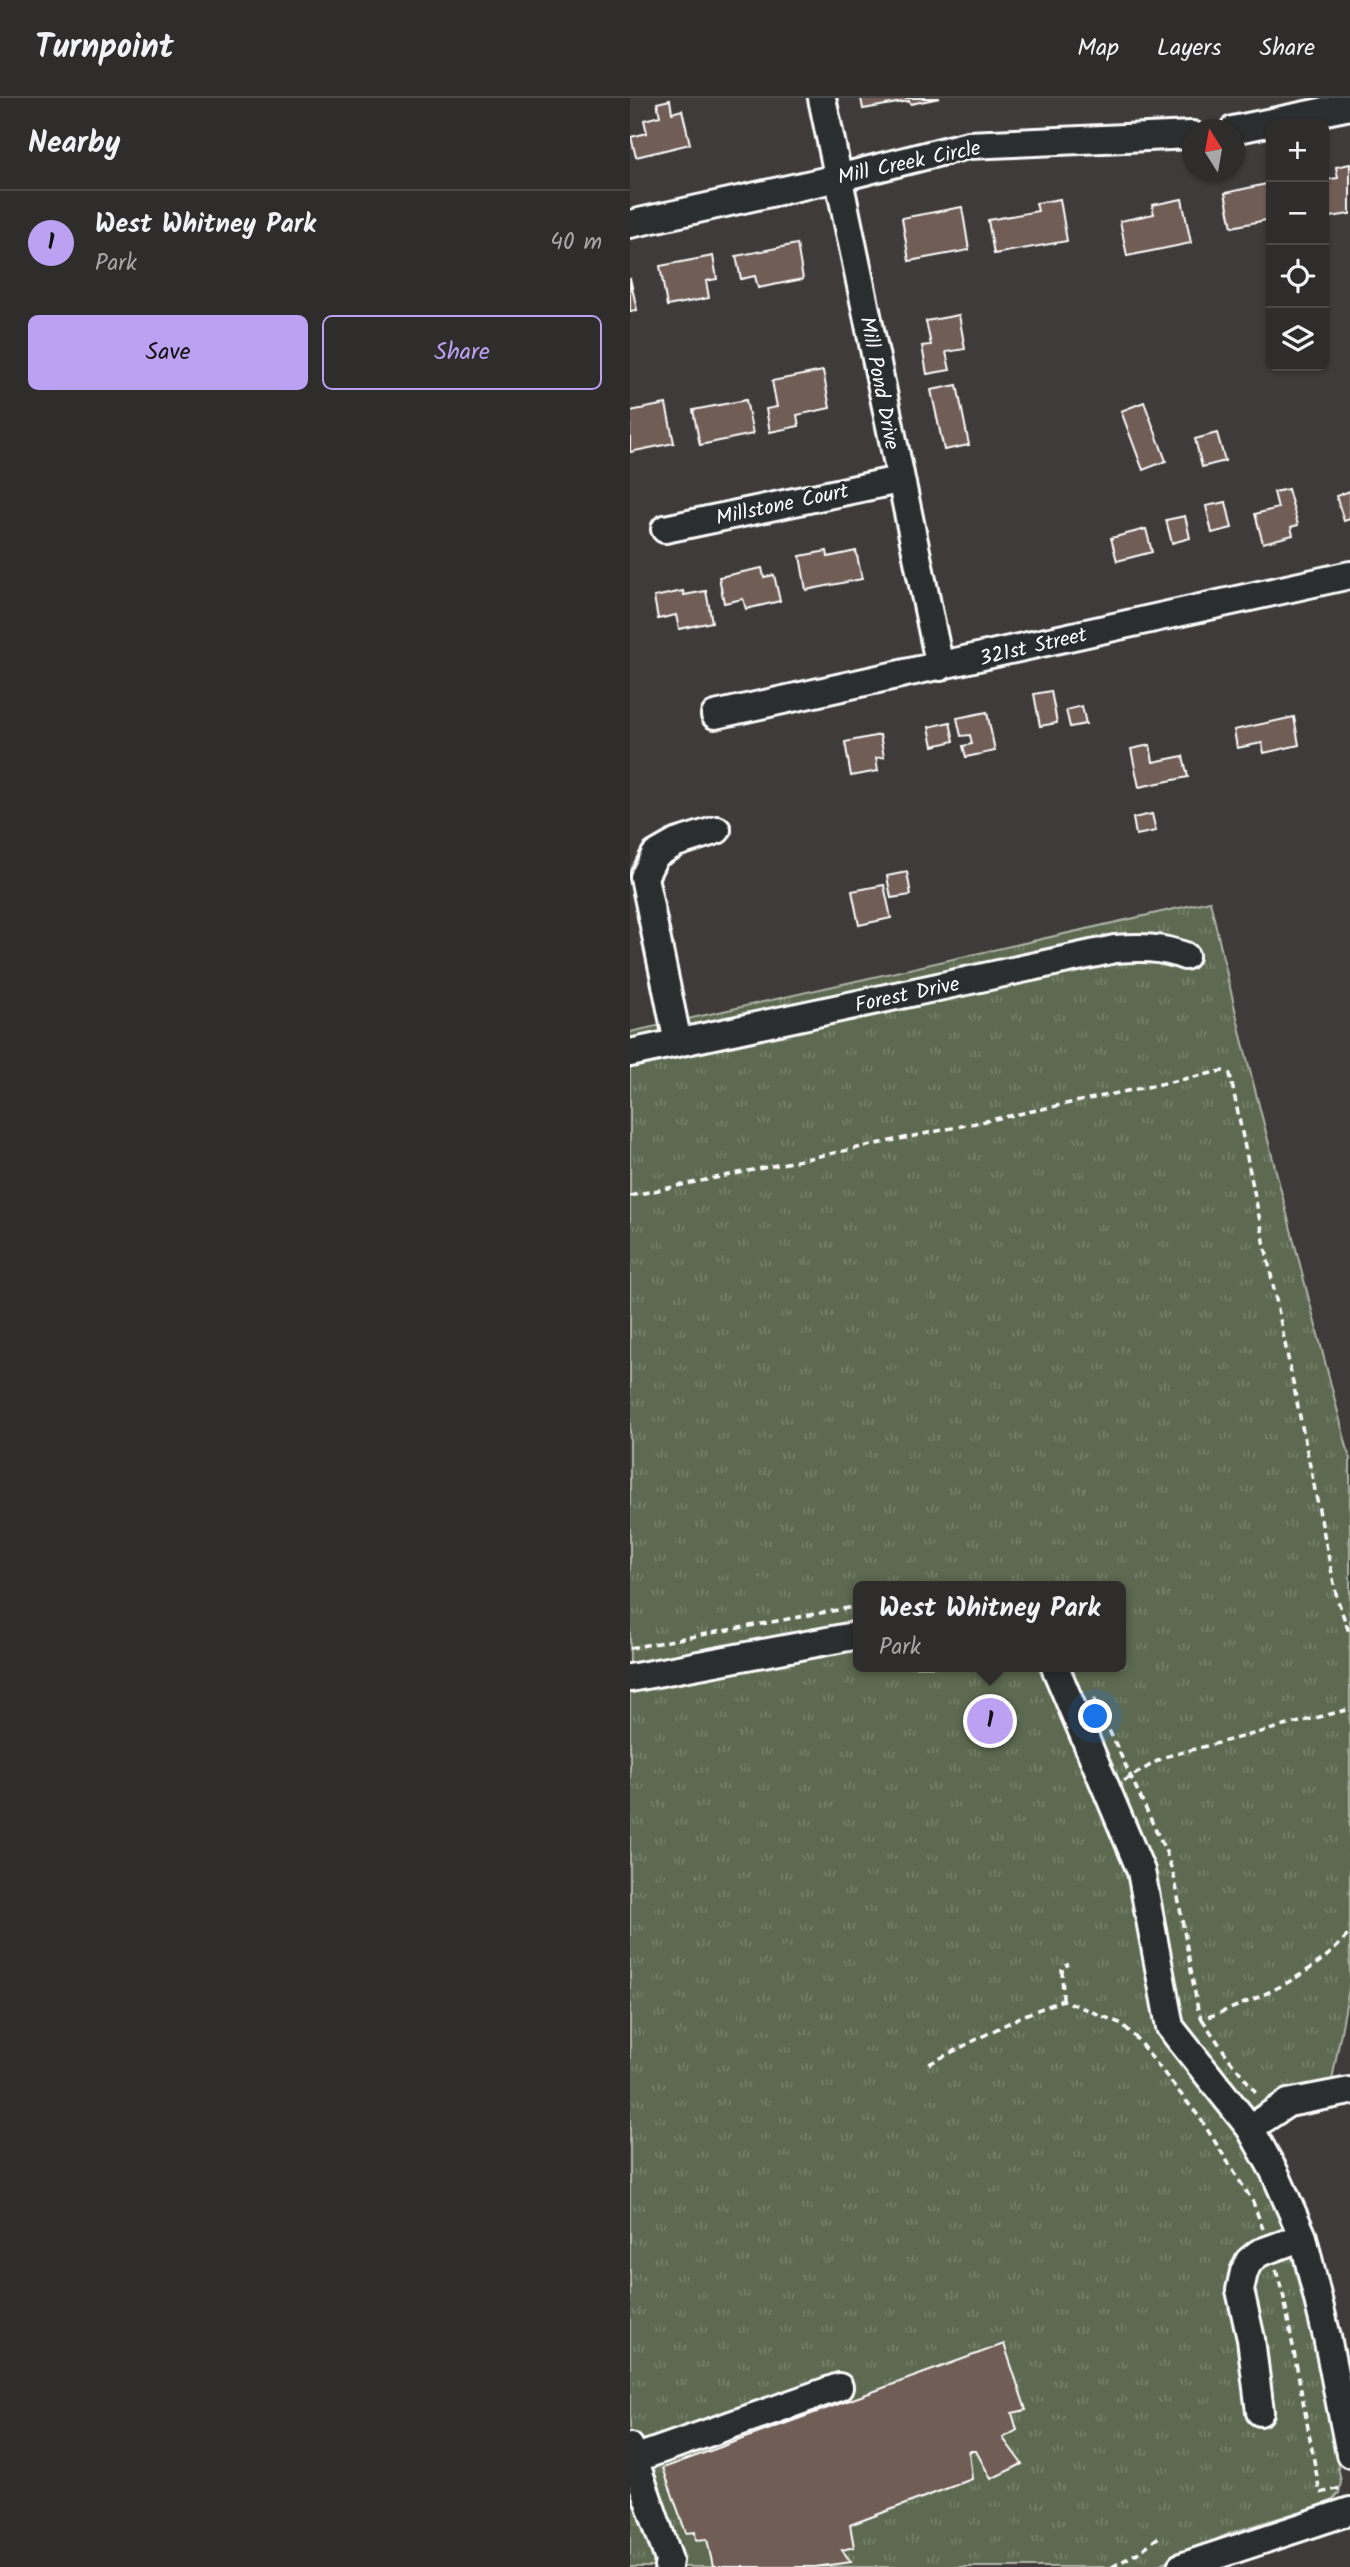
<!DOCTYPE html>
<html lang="en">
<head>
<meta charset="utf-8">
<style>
	:root { --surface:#2f2c2c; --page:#373434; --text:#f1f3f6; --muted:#a7a7a9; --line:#4a4848; --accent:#bca0f2 }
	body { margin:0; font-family:Kalam,sans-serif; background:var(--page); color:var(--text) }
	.controls { position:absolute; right:21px; top:21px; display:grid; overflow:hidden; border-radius:10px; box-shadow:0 2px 5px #0004 }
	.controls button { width:63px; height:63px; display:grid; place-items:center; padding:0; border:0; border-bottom:2px solid var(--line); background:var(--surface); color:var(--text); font:35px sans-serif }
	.compass { position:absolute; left:552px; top:21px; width:63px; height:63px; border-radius:50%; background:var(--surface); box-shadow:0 2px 5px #0004; rotate:349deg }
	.you { position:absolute; left:466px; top:1619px; width:24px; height:24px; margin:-18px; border:5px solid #fff; border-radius:50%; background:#1a73e8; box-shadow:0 0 0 10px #1a73e833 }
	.badge { display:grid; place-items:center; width:46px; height:46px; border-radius:50%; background:var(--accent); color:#111; font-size:23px; font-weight:700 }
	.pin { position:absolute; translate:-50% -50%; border:4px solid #fff; box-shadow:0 2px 7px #0006 }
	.popup { position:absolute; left:223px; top:1483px; width:273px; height:91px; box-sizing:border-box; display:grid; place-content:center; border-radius:10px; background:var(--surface); filter:drop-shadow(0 2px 5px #0005); font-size:23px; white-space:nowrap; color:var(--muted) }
	.popup b { font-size:26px; color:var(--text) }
	.popup::after { content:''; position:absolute; left:50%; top:100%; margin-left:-14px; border:14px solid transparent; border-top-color:var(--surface) }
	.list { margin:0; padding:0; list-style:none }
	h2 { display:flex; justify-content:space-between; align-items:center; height:91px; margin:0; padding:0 28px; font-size:30px }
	h2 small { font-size:23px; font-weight:400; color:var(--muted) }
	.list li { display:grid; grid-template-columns:46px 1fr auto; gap:21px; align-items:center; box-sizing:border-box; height:105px; padding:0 28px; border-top:2px solid var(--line) }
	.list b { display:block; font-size:26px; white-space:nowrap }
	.list p { margin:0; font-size:23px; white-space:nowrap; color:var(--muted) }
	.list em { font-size:23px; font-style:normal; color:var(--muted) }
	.actions { display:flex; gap:14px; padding:21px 28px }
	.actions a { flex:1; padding:16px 0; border:2px solid var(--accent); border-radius:10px; text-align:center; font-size:24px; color:var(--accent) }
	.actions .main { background:var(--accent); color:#111 }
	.icon { flex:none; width:38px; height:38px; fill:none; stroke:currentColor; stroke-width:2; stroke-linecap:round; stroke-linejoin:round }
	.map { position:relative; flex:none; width:720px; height:2469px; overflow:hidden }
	header { display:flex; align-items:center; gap:42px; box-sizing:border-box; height:98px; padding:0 35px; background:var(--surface); border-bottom:2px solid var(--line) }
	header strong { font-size:33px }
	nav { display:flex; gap:38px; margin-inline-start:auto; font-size:24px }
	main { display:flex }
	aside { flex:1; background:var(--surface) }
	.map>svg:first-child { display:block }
	.park { fill:url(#park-tufts); stroke:#aeb4a8; stroke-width:2; fill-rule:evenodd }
	.building { fill:#6f5d57; stroke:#fff; stroke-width:2 }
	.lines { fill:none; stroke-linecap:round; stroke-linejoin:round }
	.minor-casing { stroke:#fff; stroke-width:32 }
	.path { stroke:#fff; stroke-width:3.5; stroke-dasharray:7 5; stroke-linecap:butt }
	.minor { stroke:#2a2d2e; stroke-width:26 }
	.labels { text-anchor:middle; stroke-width:6; stroke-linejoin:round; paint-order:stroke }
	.street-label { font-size:21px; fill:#fff; stroke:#2a2d2e }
</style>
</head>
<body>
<header>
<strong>Turnpoint</strong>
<nav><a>Map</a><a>Layers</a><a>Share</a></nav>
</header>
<main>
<aside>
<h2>Nearby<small></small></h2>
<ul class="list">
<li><span class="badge">1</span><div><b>West Whitney Park</b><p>Park</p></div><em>40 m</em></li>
</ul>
<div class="actions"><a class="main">Save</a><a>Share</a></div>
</aside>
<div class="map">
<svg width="720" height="2469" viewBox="0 0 720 2469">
	<defs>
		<pattern id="park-tufts" width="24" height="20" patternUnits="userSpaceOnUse" patternTransform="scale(1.75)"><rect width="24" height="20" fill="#5d6a51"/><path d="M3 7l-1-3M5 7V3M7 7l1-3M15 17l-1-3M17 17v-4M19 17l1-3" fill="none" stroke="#75806b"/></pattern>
	</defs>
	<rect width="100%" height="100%" fill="#3f3b3a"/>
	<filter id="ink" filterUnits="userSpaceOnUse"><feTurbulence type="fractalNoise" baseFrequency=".0143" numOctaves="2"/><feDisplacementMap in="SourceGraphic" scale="14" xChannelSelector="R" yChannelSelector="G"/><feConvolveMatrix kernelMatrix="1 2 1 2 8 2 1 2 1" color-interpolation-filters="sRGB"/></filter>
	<g filter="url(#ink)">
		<!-- park -->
		<path class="park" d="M580 803 612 941 720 1361V1885L701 1988 644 1997 602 2024 627 2064 654 2122 669 2167 711 2384 709 2395 701 2404 603 2434 523 2469H0V934ZM229 1488H491V1569H229Z"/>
		<!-- building -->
		<path class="building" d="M231 0H310L280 6 279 3 233 11Z
			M40 2 42 15 52 12 60 46 6 59 1 39 17 35 14 22 30 18 27 5Z
			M720 66V116L694 120V82L708 80 706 69Z
			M641 85V121L602 129 595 95Z
			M430 101 437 143 364 156 358 122 408 113 406 105Z
			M552 101 561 145 497 158 490 123 524 116 522 107Z
			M332 109 339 152 279 163 272 120Z
			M167 146 173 181 128 190 125 178 111 181 106 158Z
			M83 158 87 181 76 183 79 200 37 208 30 168Z
			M0 180 7 212 0 213Z
			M329 217 335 251 316 254 320 272 297 276 292 248 301 247 296 223Z
			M193 273 200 310 167 317 169 328 140 334 136 311 147 309 142 283Z
			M327 287 339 347 314 352 301 292Z
			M116 302 123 336 70 347 63 312Z
			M514 304 536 363 513 372 491 313Z
			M36 306 44 345 0 354V313Z
			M587 335 595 363 572 369 565 341Z
			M658 391 668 427 661 429 663 437 633 445 625 416 648 410 644 394Z
			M720 393V421L714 423 706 398Z
			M596 404 602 430 582 435 576 408Z
			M555 418 560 440 542 445 536 422Z
			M516 431 522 454 487 463 481 440Z
			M197 453 198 459 226 453 232 481 176 492 170 458Z
			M132 470 134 479 144 477 150 503 116 511 113 501 94 505 89 479Z
			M53 493 54 497 76 493 82 524 49 531 46 517 28 521 24 499Z
			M421 593 427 625 410 628 404 596Z
			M452 608 456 626 440 629 436 612Z
			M357 614 365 653 336 659 333 648 342 646 340 637 331 638 327 620Z
			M664 619 669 647 634 655 632 645 607 650 604 632Z
			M320 624 324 643 303 648 299 629Z
			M250 637 254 659 246 660 248 673 221 678 215 644Z
			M520 647 523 664 553 658 558 679 509 689 501 651Z
			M522 716 526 733 506 737 503 720Z
			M277 774 281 797 261 800 257 778Z
			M254 787 261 820 229 827 222 793Z
			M374 2246 396 2312 382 2315 387 2332 373 2340 392 2366 361 2381 346 2353H339L342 2381 220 2427 224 2449 212 2452 221 2464 185 2469H83L77 2441 66 2442 65 2434 56 2435 33 2370Z"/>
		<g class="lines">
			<defs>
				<path id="minor" d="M192 0 310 569
					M603 32 720 8
					M0 126 208 80 338 47 562 37
					M35 431 269 382
					M85 617 720 477
					M48 945 14 779 25 757 46 745 87 732
					M0 955 485 851C510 849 531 849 555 858
					M425 1569 511 1773 540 1929 620 2030 645 2075 673 2139 697 2239 720 2356
					M0 1580 229 1537
					M620 2030 658 2005 720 1993
					M630 2314 621 2241 610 2192 614 2174 619 2163 629 2155 673 2139
					M0 2349 39 2462 38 2469
					M4 2361 209 2289
					M551 2469 720 2413"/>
			</defs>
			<!-- minor casing -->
			<use href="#minor" class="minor-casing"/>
			<!-- path -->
			<path class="path" d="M0 1098 592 973 600 976 707 1500 720 1537
				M0 1550 229 1508
				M464 1600 536 1754 545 1782 568 1912 572 1921C622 1904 687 1877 720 1834
				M494 1683 534 1659 720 1611
				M433 1902 432 1870 439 1866
				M572 1921 600 1962 629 1998
				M299 1966 392 1918 433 1902 492 1926 506 1940 570 2020 623 2104 633 2131
				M646 2172 654 2200 690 2395 711 2390
				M482 2469 509 2454 530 2438"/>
			<!-- minor -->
			<use href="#minor" class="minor"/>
		</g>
	</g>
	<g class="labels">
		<!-- street labels -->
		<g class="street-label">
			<text transform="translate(279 64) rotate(-12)" y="7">Mill Creek Circle</text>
			<text transform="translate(250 285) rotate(79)" y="7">Mill Pond Drive</text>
			<text transform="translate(152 406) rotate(-12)" y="7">Millstone Court</text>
			<text transform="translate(403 548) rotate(-13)" y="7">321st Street</text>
			<text transform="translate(277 896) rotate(-12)" y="7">Forest Drive</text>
		</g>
	</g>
</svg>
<div class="controls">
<button>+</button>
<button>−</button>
<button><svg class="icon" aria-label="locate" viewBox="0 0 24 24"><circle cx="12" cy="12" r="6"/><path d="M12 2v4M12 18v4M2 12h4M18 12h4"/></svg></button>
<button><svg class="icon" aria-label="layers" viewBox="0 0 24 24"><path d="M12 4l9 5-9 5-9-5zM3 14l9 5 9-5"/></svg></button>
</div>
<svg class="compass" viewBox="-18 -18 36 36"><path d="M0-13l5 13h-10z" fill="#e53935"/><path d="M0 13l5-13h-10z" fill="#a7a7a9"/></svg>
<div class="you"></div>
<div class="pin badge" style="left:360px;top:1623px">1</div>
<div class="popup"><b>West Whitney Park</b>Park</div>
</div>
</main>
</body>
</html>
